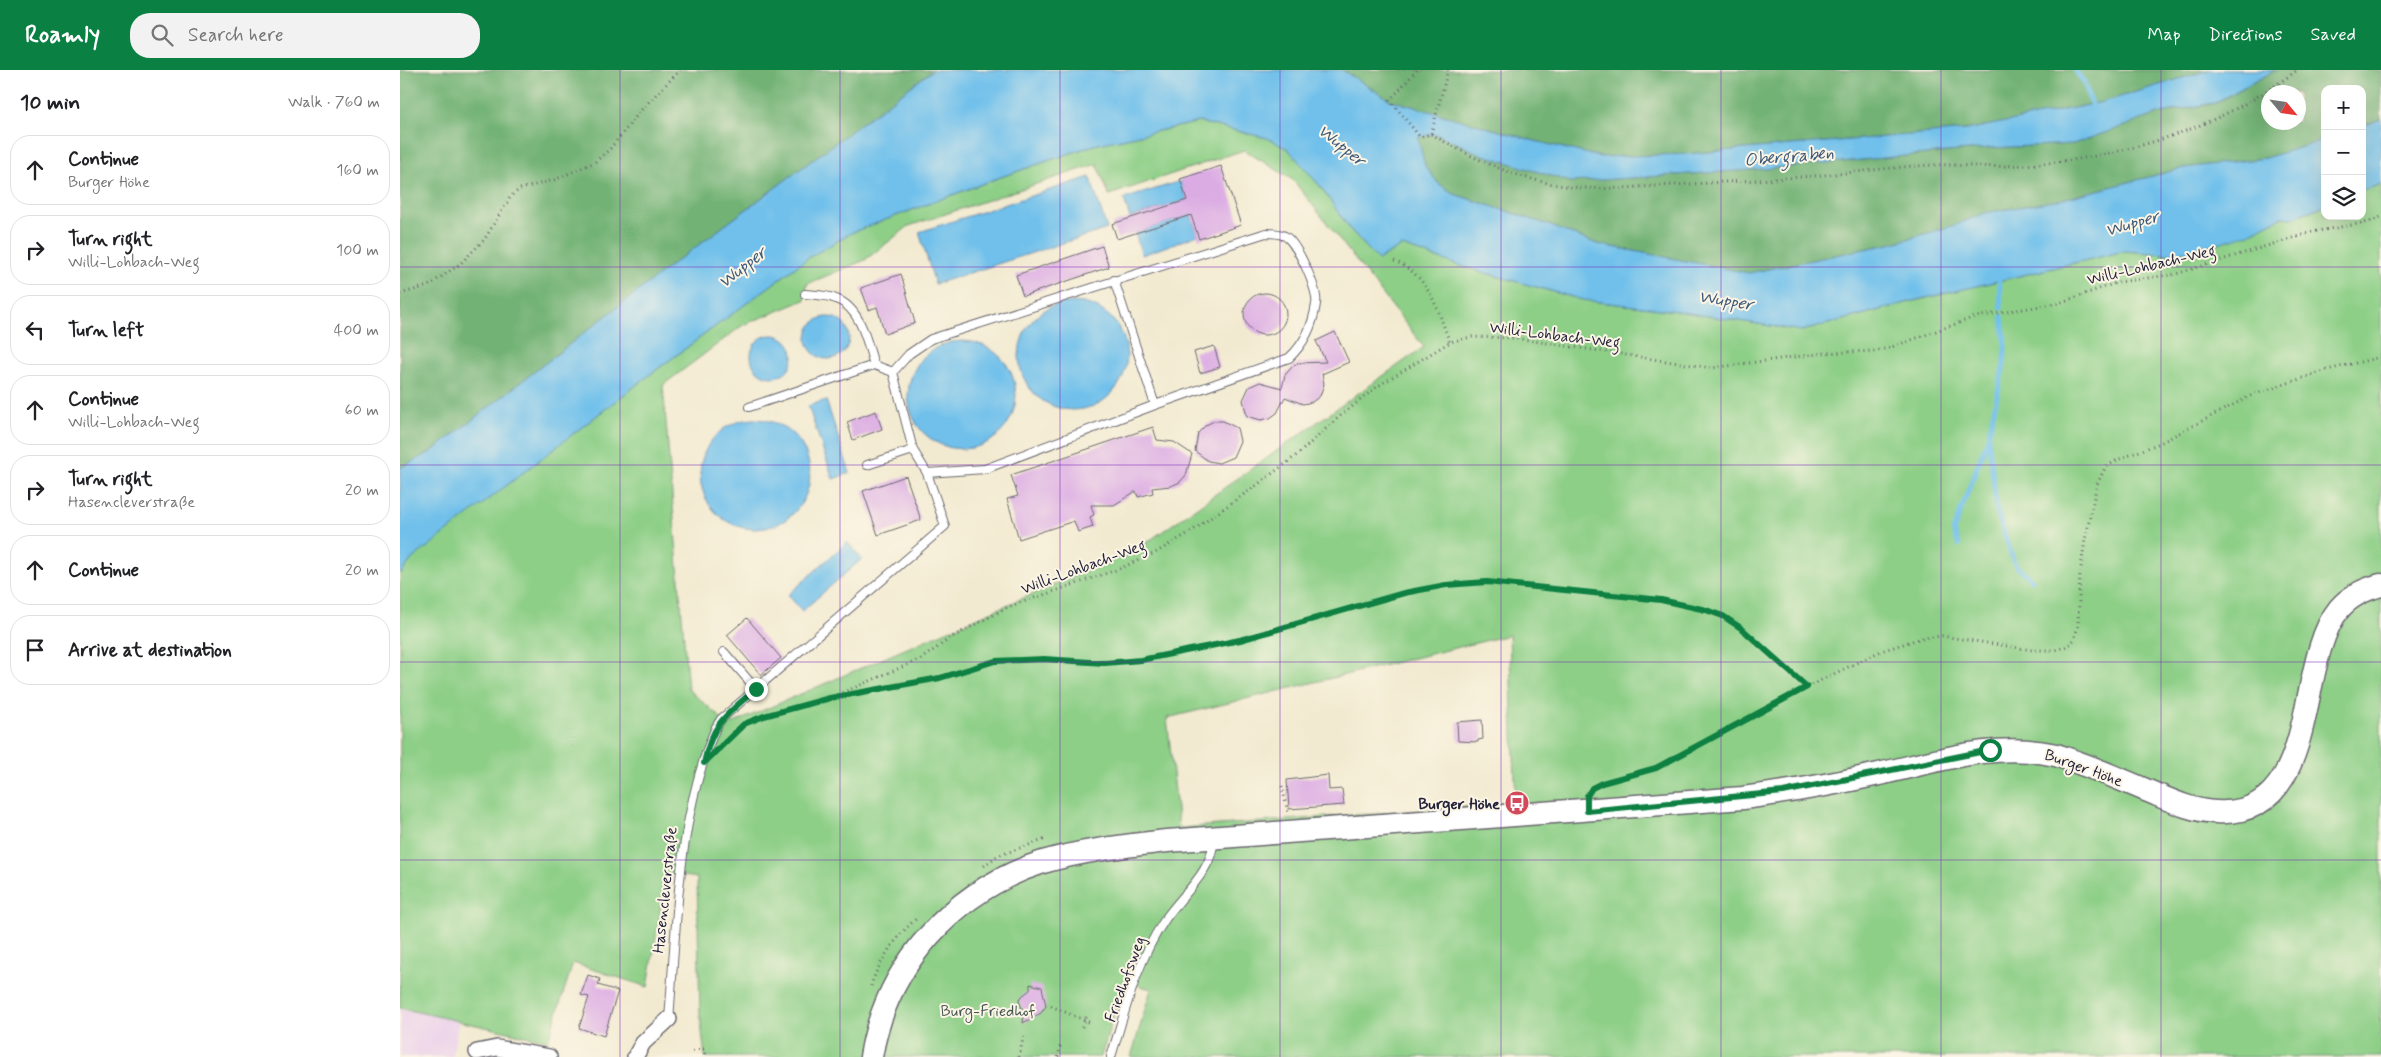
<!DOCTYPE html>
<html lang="en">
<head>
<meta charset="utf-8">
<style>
	:root { --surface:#fff; --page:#f2f2f2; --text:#202124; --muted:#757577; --line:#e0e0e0; --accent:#0b8043 }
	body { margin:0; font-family:Mynerve,sans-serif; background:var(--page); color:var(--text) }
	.controls { position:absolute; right:15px; top:15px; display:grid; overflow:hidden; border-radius:10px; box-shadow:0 5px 20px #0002 }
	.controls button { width:45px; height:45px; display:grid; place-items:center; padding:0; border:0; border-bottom:1px solid var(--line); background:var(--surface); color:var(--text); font:25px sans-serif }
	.compass { position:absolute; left:1861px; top:15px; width:45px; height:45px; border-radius:50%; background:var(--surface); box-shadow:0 5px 20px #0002; rotate:119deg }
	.stop { position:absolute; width:15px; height:15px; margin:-11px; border:4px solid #0b8043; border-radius:50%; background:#fff }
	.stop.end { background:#0b8043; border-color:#fff; box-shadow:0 1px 5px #0008 }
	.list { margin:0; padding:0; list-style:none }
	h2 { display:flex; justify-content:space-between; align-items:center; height:65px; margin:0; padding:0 20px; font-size:21px }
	h2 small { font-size:16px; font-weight:400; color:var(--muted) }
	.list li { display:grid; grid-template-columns:32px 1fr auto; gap:15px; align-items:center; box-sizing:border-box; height:70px; margin:0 10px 10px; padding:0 10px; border:1px solid var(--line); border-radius:20px }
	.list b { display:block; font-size:19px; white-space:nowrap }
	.list p { margin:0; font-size:16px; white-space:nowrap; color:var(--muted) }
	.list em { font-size:16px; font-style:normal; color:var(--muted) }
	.icon { flex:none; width:28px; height:28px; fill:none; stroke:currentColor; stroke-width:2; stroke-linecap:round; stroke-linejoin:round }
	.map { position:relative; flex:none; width:1981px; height:987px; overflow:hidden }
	header { display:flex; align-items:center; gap:30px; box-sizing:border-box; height:70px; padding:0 25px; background:var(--accent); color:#fff }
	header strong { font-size:24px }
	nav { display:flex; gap:28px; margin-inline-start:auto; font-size:18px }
	.search { width:350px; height:45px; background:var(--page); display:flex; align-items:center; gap:12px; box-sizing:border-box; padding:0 18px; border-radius:20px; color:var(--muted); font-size:19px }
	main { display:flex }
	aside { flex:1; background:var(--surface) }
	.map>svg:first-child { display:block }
	.built { fill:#ebd1eb }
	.green { fill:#8dcf87; stroke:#587861; fill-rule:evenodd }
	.forest { fill:#72b274; stroke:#4a6a58; fill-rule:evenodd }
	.water { fill:#6fc0eb; stroke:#487193 }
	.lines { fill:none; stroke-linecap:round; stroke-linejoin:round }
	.stream { stroke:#6fc0eb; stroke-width:5 }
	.building { fill:#dbace4 }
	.lane-casing { stroke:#6b686f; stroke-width:10 }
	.street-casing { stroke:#6b686f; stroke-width:18 }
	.secondary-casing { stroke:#6b686f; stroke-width:25 }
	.path { stroke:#6b686f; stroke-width:3; stroke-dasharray:1 4; stroke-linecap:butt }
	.lane { stroke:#fff; stroke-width:8 }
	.street { stroke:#fff; stroke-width:15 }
	.secondary { stroke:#fff; stroke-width:22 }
	.route { stroke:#0b8043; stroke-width:6 }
	.grid { fill:none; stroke:#7b2cbf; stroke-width:1; stroke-opacity:0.55 }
	.labels { text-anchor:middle; stroke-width:4; stroke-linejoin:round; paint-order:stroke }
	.street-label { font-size:16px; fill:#22223b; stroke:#fcf5e5 }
	.poi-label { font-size:16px; font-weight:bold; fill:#22223b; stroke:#fcf5e5; text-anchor:end }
	.park-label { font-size:16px; fill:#425652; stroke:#fcf5e5 }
	.water-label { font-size:18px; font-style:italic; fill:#3d5979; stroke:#fcf5e5 }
</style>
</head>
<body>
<header>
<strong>Roamly</strong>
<div class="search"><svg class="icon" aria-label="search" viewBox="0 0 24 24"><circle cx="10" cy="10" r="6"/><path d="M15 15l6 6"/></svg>Search here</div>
<nav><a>Map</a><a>Directions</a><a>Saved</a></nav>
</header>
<main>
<aside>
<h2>10 min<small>Walk · 760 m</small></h2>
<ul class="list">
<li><svg class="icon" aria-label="ahead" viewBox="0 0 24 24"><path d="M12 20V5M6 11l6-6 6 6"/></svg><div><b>Continue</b><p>Burger Höhe</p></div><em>160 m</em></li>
<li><svg class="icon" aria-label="right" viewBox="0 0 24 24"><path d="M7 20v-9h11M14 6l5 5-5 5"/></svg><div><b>Turn right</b><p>Willi-Lohbach-Weg</p></div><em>100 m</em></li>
<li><svg class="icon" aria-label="left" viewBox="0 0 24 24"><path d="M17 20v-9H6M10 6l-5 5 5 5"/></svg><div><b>Turn left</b></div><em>400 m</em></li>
<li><svg class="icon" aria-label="ahead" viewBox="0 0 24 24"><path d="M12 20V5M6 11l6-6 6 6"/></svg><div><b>Continue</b><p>Willi-Lohbach-Weg</p></div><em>60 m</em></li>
<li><svg class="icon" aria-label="right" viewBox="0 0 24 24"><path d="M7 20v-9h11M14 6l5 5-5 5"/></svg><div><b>Turn right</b><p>Hasencleverstraße</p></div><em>20 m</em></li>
<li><svg class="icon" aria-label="ahead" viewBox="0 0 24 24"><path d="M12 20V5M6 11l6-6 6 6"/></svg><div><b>Continue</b></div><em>20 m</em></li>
<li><svg class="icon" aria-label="arrive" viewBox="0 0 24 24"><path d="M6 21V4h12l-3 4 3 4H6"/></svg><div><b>Arrive at destination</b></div></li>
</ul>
</aside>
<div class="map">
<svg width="1981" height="987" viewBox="0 0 1981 987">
	<rect width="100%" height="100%" fill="#fcf5e5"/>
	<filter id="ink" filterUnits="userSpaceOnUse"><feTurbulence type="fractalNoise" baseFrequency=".02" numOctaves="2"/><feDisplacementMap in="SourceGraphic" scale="10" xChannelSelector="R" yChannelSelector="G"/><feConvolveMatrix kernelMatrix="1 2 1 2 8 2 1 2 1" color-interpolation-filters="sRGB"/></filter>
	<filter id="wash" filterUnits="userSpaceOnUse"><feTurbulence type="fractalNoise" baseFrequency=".0096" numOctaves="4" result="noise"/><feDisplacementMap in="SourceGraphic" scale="20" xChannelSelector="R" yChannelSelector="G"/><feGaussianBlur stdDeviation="1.12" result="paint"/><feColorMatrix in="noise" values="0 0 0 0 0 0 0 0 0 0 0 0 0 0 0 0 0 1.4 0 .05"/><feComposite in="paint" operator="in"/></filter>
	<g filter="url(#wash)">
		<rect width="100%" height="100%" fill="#f2ead0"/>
		<!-- built -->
		<path class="built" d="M0 938 59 950 52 987H0Z"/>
		<!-- green -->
		<path class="green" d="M799 52 867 68 888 78 920 116 949 158 978 190 1002 176 1064 197 1183 230 1277 241 1402 261 1513 231 1725 181 1765 184 1849 164 1882 147 1892 148 1925 135V146H1962V121L1981 114V987H731L751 919 724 911 701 987H305L300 945 297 808 266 803 248 917 173 893 148 971 0 938V505L11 489 240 312 408 188 453 162 595 109 694 75ZM844 80 893 110 1024 277 739 478 329 655 288 619 263 315 343 255 405 230 407 214 465 190 509 156 697 94 709 125ZM1109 565 1116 733 779 758 767 648Z"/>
		<!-- forest -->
		<path class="forest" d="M0 0H533L269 197 31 382 0 398Z
			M942 0H1809L1703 32 1566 60 1286 84 1201 87 1135 71 990 30Z
			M1876 0H1981V49L1962 56V19H1925V70L1865 88 1784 98 1659 130 1585 143 1555 155 1494 173 1349 203 1197 174 1143 153 1054 124 1038 113 1025 96 1017 68 1031 64 1039 65 1080 84 1171 112 1365 99 1590 78 1673 74 1761 43 1815 33ZM1868 22H1898V52H1868Z"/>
		<!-- water -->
		<path class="water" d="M533 0H942L990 30 1135 71 1201 87 1286 84 1566 60 1703 32 1809 0H1876L1814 33 1761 43 1673 74 1590 78 1365 99 1171 112 1080 84 1039 65 1031 64 1018 68 1025 96 1038 113 1054 124 1143 153 1197 174 1349 203 1494 173 1555 155 1585 143 1659 130 1784 98 1865 88 1925 70V135L1892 148 1882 147 1849 164 1791 181 1765 184 1725 181 1513 231 1402 261 1277 241 1183 230 1064 197 1002 176 978 190 949 158 920 116 888 79 867 68 799 52 694 75 595 109 453 162 408 188 240 312 12 489 0 505V398L31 382 269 197Z
			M1981 49V114L1962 121V56Z
			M690 107 707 159 535 214 519 162Z
			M781 111 787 130 730 148 724 129Z
			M791 145 798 165 742 185 735 163Z
			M619 286a54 54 0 1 1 108 0a54 54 0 1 1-108 0Z
			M407 268a21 21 0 1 1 42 0a21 21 0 1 1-42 0Z
			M351 286a21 21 0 1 1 42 0a21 21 0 1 1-42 0Z
			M508 325a54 54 0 1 1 108 0a54 54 0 1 1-108 0Z
			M426 330 450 403 433 409 408 336Z
			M300 404a55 55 0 1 1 110 0a55 55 0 1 1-110 0Z
			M447 472 462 489 402 541 388 525Z"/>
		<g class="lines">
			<!-- stream -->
			<path class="stream" d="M1675 0 1684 12 1693 40
				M1599 205 1601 237
				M1602 246 1605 274 1604 294 1588 367 1597 442 1615 495 1632 510
				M1559 475 1553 461 1588 368"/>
		</g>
		<g id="blocks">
			<!-- building -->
			<path class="building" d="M821 96 841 155 799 169 791 145 717 169 712 154 787 130 780 109Z
				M702 176 709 197 623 226 616 205Z
				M501 204 515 253 485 264 477 237 469 240 461 218Z
				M844 244a21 21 0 1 1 42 0a21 21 0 1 1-42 0Z
				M935 262 949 292 922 304 924 314 920 326 912 332 903 334 885 327 877 343 870 348 861 350 847 346 843 330 849 317 860 312 882 318 885 305 893 296 899 293 926 292 916 271Z
				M814 276 820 297 800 303 794 282Z
				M476 341 482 359 453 370 447 352Z
				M814 351H823L837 358 840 371 833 387 819 393 808 391 795 381 798 363 806 355Z
				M753 357 757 370 774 372 792 384 786 405 780 412 771 416 752 418 753 423 738 427 736 421 714 435H691L694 445 690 447 693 457 678 462 674 451 619 469 607 429 618 426 611 405Z
				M506 406 521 450 478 465 463 421Z
				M347 548 381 588 361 605 327 565Z
				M1082 650 1083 669 1078 670V672L1058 671 1057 652Z
				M928 705 929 720 942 719 944 735 889 739 887 710Z
				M188 905 200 909 198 915 218 921 204 966 179 958 189 927 181 925Z
				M630 914 642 917 646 936 641 943 623 953 624 943 619 931 622 926 630 920Z"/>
		</g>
	</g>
	<g filter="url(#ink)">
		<use href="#blocks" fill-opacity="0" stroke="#6b686f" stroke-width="1"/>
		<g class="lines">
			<defs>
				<path id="lane" d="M714 210 755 335
					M405 224C416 225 427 225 436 229 461 238 467 272 474 295
					M349 337 474 295 493 302
					M467 395 513 380
					M324 582 356 619
					M269 949C277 852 277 748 316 657L321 649 545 456 527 403 513 380 493 302 509 284 531 269 866 163C873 163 879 163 885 166 897 173 919 221 916 234 913 255 904 274 889 288L755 335 585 399 527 403
					M711 987C725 941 737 891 764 851 780 826 814 801 813 770"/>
				<path id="street" d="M77 982 97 978 149 987
					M235 987 243 973 269 949"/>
				<path id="secondary" d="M471 987C486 895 554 820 643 792 684 780 725 776 767 771L1343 728C1389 722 1434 714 1479 704 1538 691 1596 671 1656 685 1687 695 1718 708 1748 721 1770 730 1792 741 1816 742 1922 748 1894 594 1939 539 1950 526 1965 519 1981 515"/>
			</defs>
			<!-- lane casing -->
			<use href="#lane" class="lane-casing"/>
			<!-- street casing -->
			<use href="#street" class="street-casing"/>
			<!-- secondary casing -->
			<use href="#secondary" class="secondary-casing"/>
			<!-- path -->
			<path class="path" d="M1017 0 990 30 1020 67 1031 64 1048 0
				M1031 64C1074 89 1116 109 1165 116 1201 121 1237 117 1273 115 1327 112 1381 109 1435 104 1468 101 1501 96 1534 95 1558 94 1581 98 1606 96 1707 92 1815 63 1897 0
				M994 191C1031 207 1036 238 1050 272
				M0 224 28 216 60 194 84 170 111 126 120 119 154 110 195 92 209 80 243 38 280 0
				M434 627 540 607 595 591 645 589 705 593 741 590 839 569 1004 523 1045 515 1087 512 1261 530 1306 539 1341 558 1407 617
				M324 672 344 654 352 650 430 628 521 589 552 567 608 537 719 499 755 483 792 461 854 417 897 385 939 347 978 316 1050 272 1071 267 1114 268 1312 298 1424 283 1474 281 1489 278 1575 247 1659 233 1719 212 1776 204 1912 162 1969 152 1981 147
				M882 716 888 743
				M1191 719 1202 713 1256 698 1407 617 1481 581 1522 568 1542 566 1632 580H1655L1668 576 1674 570 1678 556 1680 504 1685 470 1697 414 1705 398 1717 390 1760 373 1852 325 1927 300 1981 287
				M584 796 597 786 646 769
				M471 916C478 892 498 864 516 849
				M651 936 691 953
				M682 957 687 945
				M293 980 304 979 305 987
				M619 987 624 964
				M658 987 661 973"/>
			<!-- lane -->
			<use href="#lane" class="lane"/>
			<!-- street -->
			<use href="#street" class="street"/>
			<!-- secondary -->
			<use href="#secondary" class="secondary"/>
		</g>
	</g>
	<g class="lines" filter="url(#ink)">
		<!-- route -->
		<path class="route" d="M356 619C327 644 312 653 304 693L344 654 364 646 430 628 540 608 595 591 644 589 705 593 741 590 840 570 1004 523 1046 515 1087 512 1261 530 1306 540 1323 546 1341 558 1407 617 1256 698 1202 713 1192 718 1187 726V741L1383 722 1590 680"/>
	</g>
	<!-- grid -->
	<path class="grid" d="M220 0V987M440 0V987M660 0V987M880 0V987M1101 0V987M1321 0V987M1541 0V987M1761 0V987M0 197H1981M0 395H1981M0 592H1981M0 790H1981"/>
	<!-- icons -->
	<defs>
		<symbol id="bus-disc" viewBox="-11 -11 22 22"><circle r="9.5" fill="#d1495b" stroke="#fcf5e5"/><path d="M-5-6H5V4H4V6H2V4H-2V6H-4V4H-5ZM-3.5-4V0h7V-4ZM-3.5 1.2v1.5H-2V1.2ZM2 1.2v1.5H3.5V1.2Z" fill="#fff"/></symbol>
	</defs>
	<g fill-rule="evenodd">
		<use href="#bus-disc" x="1103" y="719" width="28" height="28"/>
	</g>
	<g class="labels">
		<!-- street labels -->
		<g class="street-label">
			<text transform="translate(1751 194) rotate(-13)" y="6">Willi-Lohbach-Weg</text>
			<text transform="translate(1155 264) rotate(7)" y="6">Willi-Lohbach-Weg</text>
			<text transform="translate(683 496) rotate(-20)" y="6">Willi-Lohbach-Weg</text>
			<text transform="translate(1684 697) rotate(20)" y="6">Burger Höhe</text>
			<text transform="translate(264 820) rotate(-84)" y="6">Hasencleverstraße</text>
			<text transform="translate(724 909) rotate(-70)" y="6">Friedhofsweg</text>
		</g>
		<!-- poi labels -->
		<g class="poi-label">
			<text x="1100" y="739">Burger Höhe</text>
		</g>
		<!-- park labels -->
		<g class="park-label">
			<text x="588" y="946">Burg-Friedhof</text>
		</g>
		<!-- water labels -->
		<g class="water-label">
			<text transform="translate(942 75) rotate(39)" y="6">Wupper</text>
			<text transform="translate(1389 86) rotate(-5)" y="6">Obergraben</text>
			<text transform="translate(1732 153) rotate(-16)" y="6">Wupper</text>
			<text transform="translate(342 197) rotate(-38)" y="6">Wupper</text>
			<text transform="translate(1326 230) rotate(9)" y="6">Wupper</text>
		</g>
	</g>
</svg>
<div class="controls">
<button>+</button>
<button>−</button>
<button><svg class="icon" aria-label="layers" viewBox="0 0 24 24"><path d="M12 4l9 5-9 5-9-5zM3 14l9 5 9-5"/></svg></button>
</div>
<svg class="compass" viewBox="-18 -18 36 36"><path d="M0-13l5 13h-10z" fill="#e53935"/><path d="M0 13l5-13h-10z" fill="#757577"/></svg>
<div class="stop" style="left:1590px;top:680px"></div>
<div class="stop end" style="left:356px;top:619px"></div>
</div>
</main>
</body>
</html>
